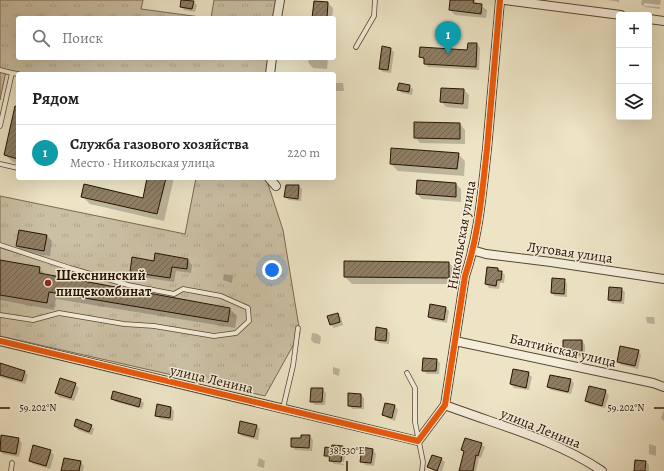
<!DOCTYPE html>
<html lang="ru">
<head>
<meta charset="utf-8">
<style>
	:root { --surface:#fff; --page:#f2f2f2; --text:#202124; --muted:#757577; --line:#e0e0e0; --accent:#8f2418 }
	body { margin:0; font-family:Alegreya,serif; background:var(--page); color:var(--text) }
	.controls { position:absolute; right:12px; top:12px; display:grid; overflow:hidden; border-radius:4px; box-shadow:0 4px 16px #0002 }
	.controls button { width:36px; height:36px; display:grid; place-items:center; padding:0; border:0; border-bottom:1px solid var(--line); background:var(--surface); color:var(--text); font:20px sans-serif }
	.you { position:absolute; left:272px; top:270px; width:14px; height:14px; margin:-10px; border:3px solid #fff; border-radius:50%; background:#1a73e8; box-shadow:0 0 0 6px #1a73e833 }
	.badge { display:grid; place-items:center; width:26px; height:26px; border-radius:50%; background:var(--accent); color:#fff; font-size:13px; font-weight:700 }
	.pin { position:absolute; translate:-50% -33px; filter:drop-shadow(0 1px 2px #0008) }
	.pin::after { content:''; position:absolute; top:21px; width:14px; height:12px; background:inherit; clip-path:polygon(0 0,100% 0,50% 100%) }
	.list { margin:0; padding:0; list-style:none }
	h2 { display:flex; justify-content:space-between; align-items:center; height:52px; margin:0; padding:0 16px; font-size:17px }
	h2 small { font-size:13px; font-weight:400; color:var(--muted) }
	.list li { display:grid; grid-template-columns:26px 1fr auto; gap:12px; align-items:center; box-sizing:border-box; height:56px; padding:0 16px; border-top:1px solid var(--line) }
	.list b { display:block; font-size:15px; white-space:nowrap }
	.list p { margin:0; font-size:13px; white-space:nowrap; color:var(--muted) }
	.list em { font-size:13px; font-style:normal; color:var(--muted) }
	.icon { flex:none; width:22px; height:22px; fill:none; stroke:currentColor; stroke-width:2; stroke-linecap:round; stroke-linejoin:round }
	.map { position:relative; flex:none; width:664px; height:471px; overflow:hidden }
	.search { position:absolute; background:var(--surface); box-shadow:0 4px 16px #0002; left:16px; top:16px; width:320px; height:44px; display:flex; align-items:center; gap:10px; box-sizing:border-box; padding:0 14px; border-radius:4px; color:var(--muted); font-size:15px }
	.panel { position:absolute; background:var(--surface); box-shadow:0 4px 16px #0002; left:16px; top:72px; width:320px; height:108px; border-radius:4px }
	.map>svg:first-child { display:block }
	.grass { fill:url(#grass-tufts); stroke:#7a6852 }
	.shadow { fill:#0003 }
	.building { fill:url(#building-hatch); stroke:#281100 }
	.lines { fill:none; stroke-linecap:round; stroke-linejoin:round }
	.lane-casing { stroke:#594631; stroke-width:5.5 }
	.street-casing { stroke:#594631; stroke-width:10 }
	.lane { stroke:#f3edd9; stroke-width:4 }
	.street { stroke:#f3edd9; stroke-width:8 }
	.cycleway-casing { stroke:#f3edd9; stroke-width:8 }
	.cycleway { stroke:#e8590c; stroke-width:6 }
	.ticks { fill:none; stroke:#281100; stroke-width:1.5 }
	.poi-dot { fill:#8f2418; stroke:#f3edd9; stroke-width:1.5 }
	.labels { text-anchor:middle; stroke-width:3; stroke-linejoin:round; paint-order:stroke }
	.street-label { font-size:14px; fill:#281100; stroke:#f3edd9 }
	.poi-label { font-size:14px; font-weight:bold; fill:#281100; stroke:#f3edd9; text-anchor:start }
	.ticks-label { font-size:10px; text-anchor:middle; fill:#281100; stroke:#f3edd9; stroke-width:3; stroke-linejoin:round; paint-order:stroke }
</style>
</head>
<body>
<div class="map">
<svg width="664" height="471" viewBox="0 0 664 471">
	<defs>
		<pattern id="grass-tufts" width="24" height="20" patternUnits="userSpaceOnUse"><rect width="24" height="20" fill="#cbc0a4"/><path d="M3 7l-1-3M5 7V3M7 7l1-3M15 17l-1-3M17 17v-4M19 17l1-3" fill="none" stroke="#aea48b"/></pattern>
		<pattern id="building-hatch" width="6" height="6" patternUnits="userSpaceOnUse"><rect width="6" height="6" fill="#8e7f66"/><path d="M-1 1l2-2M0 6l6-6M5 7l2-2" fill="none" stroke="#746752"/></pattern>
	</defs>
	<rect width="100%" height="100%" fill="#ece4c5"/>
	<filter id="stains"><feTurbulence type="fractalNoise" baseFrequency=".005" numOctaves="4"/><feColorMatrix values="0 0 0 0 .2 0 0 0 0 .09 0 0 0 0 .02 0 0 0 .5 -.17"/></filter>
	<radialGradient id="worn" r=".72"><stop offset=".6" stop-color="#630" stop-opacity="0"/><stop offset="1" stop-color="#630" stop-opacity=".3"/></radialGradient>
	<!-- grass -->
	<path class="grass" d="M0 0H143L141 9 208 18H18V58H270L268 74H18L6 71 0 100Z
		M214 0H276L274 18H211Z
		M196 178H266L283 230 300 333 265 396 0 336V196L185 234Z"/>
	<!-- shadow -->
	<path class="shadow" d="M182 0 193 2 197 5 195 12 184 10 181 6Z
		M451 0H473L487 10 486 18 455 15 450 10Z
		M608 0H619V2Z
		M642 0H661L660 5 644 3V6L660 7V9L645 7 641 4Z
		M315 2 328 3 333 8 332 18H313Z
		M477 44 480 48 479 70 428 67 425 64V60L420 57 468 52Z
		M390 49 394 52 391 73 383 72 380 69Z
		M309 58H328L327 69 313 68 308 62Z
		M335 83H343L344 91H336Z
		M409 86 413 89 412 95 402 93 398 90Z
		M441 89 464 90 469 95 468 109 446 107 441 101Z
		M18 98V164L13 162 5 155Z
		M460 124 465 130V144L420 143 415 137Z
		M458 154 465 161 464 176 398 171 391 164Z
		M148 178H174L164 221 90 204 83 197 144 199Z
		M456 184 461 189V202L422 199 417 194Z
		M287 186H299L302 189 301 201 289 200 285 197Z
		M47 236 52 241 50 256 22 251 17 246Z
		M188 260 192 265 191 273 176 271 174 282 135 276 131 272 155 262Z
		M0 261 39 268 46 276 230 309 237 316 235 328 56 299 54 310 0 300Z
		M449 263 456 270V284H352L345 277Z
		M498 269 505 275 504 283H500L499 289 489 288 486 284Z
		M224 274 233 276 232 283 223 280Z
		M564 280 567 284V297L555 296 552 293Z
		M621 289 625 292 624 304 612 303 609 299Z
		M445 307 449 311 447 323 432 320 429 317Z
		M337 314 341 317 343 325 334 328 331 324Z
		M646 317H654L655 324 647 323Z
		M377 328 387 330 390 333 389 344 379 343 376 339Z
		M312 333 318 334 321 337 320 344 314 343 311 340Z
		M582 341 585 345V357L567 356 564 353Z
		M638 351 641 355 638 369 621 365 618 361Z
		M596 357 603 359 602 365 595 363Z
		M436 360 440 363 439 374H427L423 370Z
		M0 364 24 372 28 375 25 384 0 377Z
		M333 367 340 369 339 376 333 374Z
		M528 373 532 377 529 390 514 388 511 384Z
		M570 380 574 383 571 394 551 390 548 387Z
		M75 384 79 388 74 401 59 397 56 393Z
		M322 389 326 393 325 405H315L311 401Z
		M605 391 609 395 605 408 589 404 586 401Z
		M361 395 364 398V409H352L349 405Z
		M112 399 140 400 144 403 142 409 116 402Z
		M158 406 171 408 174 411 173 421 160 419 156 415Z
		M395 406 398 410 395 421 387 418 384 415Z
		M664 410V421L661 418Z
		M75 426H91L94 429 92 435 78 430Z
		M257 426 260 429 258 440 242 436 239 433Z
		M310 436 313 440 312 451 295 450 292 446Z
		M2 437 18 439 22 443 19 457 3 454 0 451Z
		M481 444 485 447 481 458H479L476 471H460L464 452 462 450Z
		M649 444 656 446V456L649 454Z
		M343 447 346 450 344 462 333 460V462L344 464V465L334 464 325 455 332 449Z
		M363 448 373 450 376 454 374 466 365 465 361 461Z
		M50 451 54 455 50 469 33 464 30 461Z
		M259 458 265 461 264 468 257 466Z
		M65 459 81 462 84 466 83 471H62Z
		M441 459 445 462 442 471H434L429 467Z
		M646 462 649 465V471H635Z"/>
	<!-- building -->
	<path class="building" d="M181 0 194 1 192 9 180 7Z
		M450 0H474L473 3 482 4 481 14 449 10Z
		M314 1 328 2 327 18H312Z
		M468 43H477L476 67 424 64V58L419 57 420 47 467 50Z
		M382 46 391 48 388 70 379 69Z
		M399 83 410 85 409 92 397 90Z
		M441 88 464 89 463 104 440 102Z
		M15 106 18 107V159L4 155Z
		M414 122 460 123V139L414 138Z
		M391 148 459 153 457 169 390 164Z
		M147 178H166L157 214 81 197 84 184 143 198Z
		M417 180 456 183V197L416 194Z
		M286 185H299L298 199 284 197Z
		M19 230 47 235 44 251 16 246Z
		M155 253 188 259 187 269 172 267 170 278 130 272 132 257 154 261Z
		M0 260 40 267 39 273 230 308 228 322 49 292 47 303 0 295Z
		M344 261 449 262V278L344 277Z
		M487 267 498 268V271H502L501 280H497L496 286 485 284Z
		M552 278 565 279 564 294 551 293Z
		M609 287 622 288 621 301 608 300Z
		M430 304 446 307 444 320 428 317Z
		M338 313 340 322 330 325 327 316Z
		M376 327 387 329 386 341 375 340Z
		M563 340H582V354L563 353Z
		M620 346 639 350 635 366 617 362Z
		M423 358 437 359 436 371H422Z
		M0 363 25 371 22 381 0 375Z
		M513 369 529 372 526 388 510 384Z
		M550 375 571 379 568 392 547 387Z
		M60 378 76 383 71 398 55 393Z
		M589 386 606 390 602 406 585 401Z
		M311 388H323L322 402H310Z
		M113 391 141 399 139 407 111 399Z
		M348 393 361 394V407L348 406Z
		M385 403 395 405 392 418 382 415Z
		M157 404 171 407 170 418 155 416Z
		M76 419 92 425 89 432 74 426Z
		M240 421 257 425 254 437 238 433Z
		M1 435 19 438 16 454 0 451Z
		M301 435H310L309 448 291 447V438H301Z
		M465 438 482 443 478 456 476 455 473 471H459L464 451 461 450Z
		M33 445 51 450 46 466 29 461Z
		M332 445 343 446 341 462 329 461 330 456H324L325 447 331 448Z
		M362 447 373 449 371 463 360 462Z
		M432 455 442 458 437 471 427 467Z
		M64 458 81 461 79 471H61Z
		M635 460 646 461 645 471H634Z"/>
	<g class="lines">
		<defs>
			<path id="lane" d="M356 47 374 16 375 0
				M0 70 12 73 0 126
				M12 73 18 74
				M0 164 18 168
				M0 245 70 268 128 285 174 294 183 289 221 296 248 308 249 321 236 333 214 336 154 326 124 324 59 313 33 320 0 315
				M407 373 415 388V422L423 462 422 471
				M283 408 293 366 298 328
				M11 471 12 463"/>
			<path id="street" d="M505 0 621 15
				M277 18 280 0
				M649 19 664 21
				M270 74 272 58
				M269 178 276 186
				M472 250 486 254 551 262 664 279
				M0 341 418 441 445 405 465 276C479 235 482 192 487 149 491 100 496 50 500 0
				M455 341 653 383 664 387
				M445 405C497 425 555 439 602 471"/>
		</defs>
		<!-- lane casing -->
		<use href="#lane" class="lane-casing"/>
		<!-- street casing -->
		<use href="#street" class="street-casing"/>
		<!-- lane -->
		<use href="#lane" class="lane"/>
		<!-- street -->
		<use href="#street" class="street"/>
		<defs>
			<path id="cycleway" d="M0 341 418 441 445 405 465 276C479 235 482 192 487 149 491 100 496 50 500 0"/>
		</defs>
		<!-- cycleway casing -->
		<use href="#cycleway" class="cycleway-casing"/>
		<!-- cycleway -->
		<use href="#cycleway" class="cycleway"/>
	</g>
	<!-- ticks -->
	<path class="ticks" d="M0 408H10M654 408H664M347 461V471"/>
	<!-- markers -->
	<circle class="poi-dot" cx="48" cy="283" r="4"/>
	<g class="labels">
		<!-- street labels -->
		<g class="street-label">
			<text transform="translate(461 235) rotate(-80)" y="5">Никольская улица</text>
			<text transform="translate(570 252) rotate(8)" y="5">Луговая улица</text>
			<text transform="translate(563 350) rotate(13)" y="5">Балтийская улица</text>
			<text transform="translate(212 379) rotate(13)" y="5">улица Ленина</text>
			<text transform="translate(541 428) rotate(22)" y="5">улица Ленина</text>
		</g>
		<!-- poi labels -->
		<g class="poi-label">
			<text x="56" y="280">Шекснинский<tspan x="56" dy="16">пищекомбинат</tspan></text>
		</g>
	</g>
	<g class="ticks-label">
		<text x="38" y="411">59.202°N</text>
		<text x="626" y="411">59.202°N</text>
		<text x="347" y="454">38.530°E</text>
	</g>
	<rect width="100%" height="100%" filter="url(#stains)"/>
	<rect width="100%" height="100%" fill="url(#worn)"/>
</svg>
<div class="controls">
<button>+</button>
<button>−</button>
<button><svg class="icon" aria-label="layers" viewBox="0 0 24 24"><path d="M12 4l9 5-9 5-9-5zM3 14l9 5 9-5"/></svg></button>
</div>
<div class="you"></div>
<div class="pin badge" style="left:448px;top:54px;background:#0f9aa8">1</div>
<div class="search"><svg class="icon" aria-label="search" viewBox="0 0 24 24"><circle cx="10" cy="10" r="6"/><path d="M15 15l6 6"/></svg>Поиск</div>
<section class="panel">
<h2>Рядом<small></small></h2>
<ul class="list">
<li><span class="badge" style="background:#0f9aa8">1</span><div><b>Служба газового хозяйства</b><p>Место · Никольская улица</p></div><em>220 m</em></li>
</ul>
</section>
</div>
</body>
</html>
